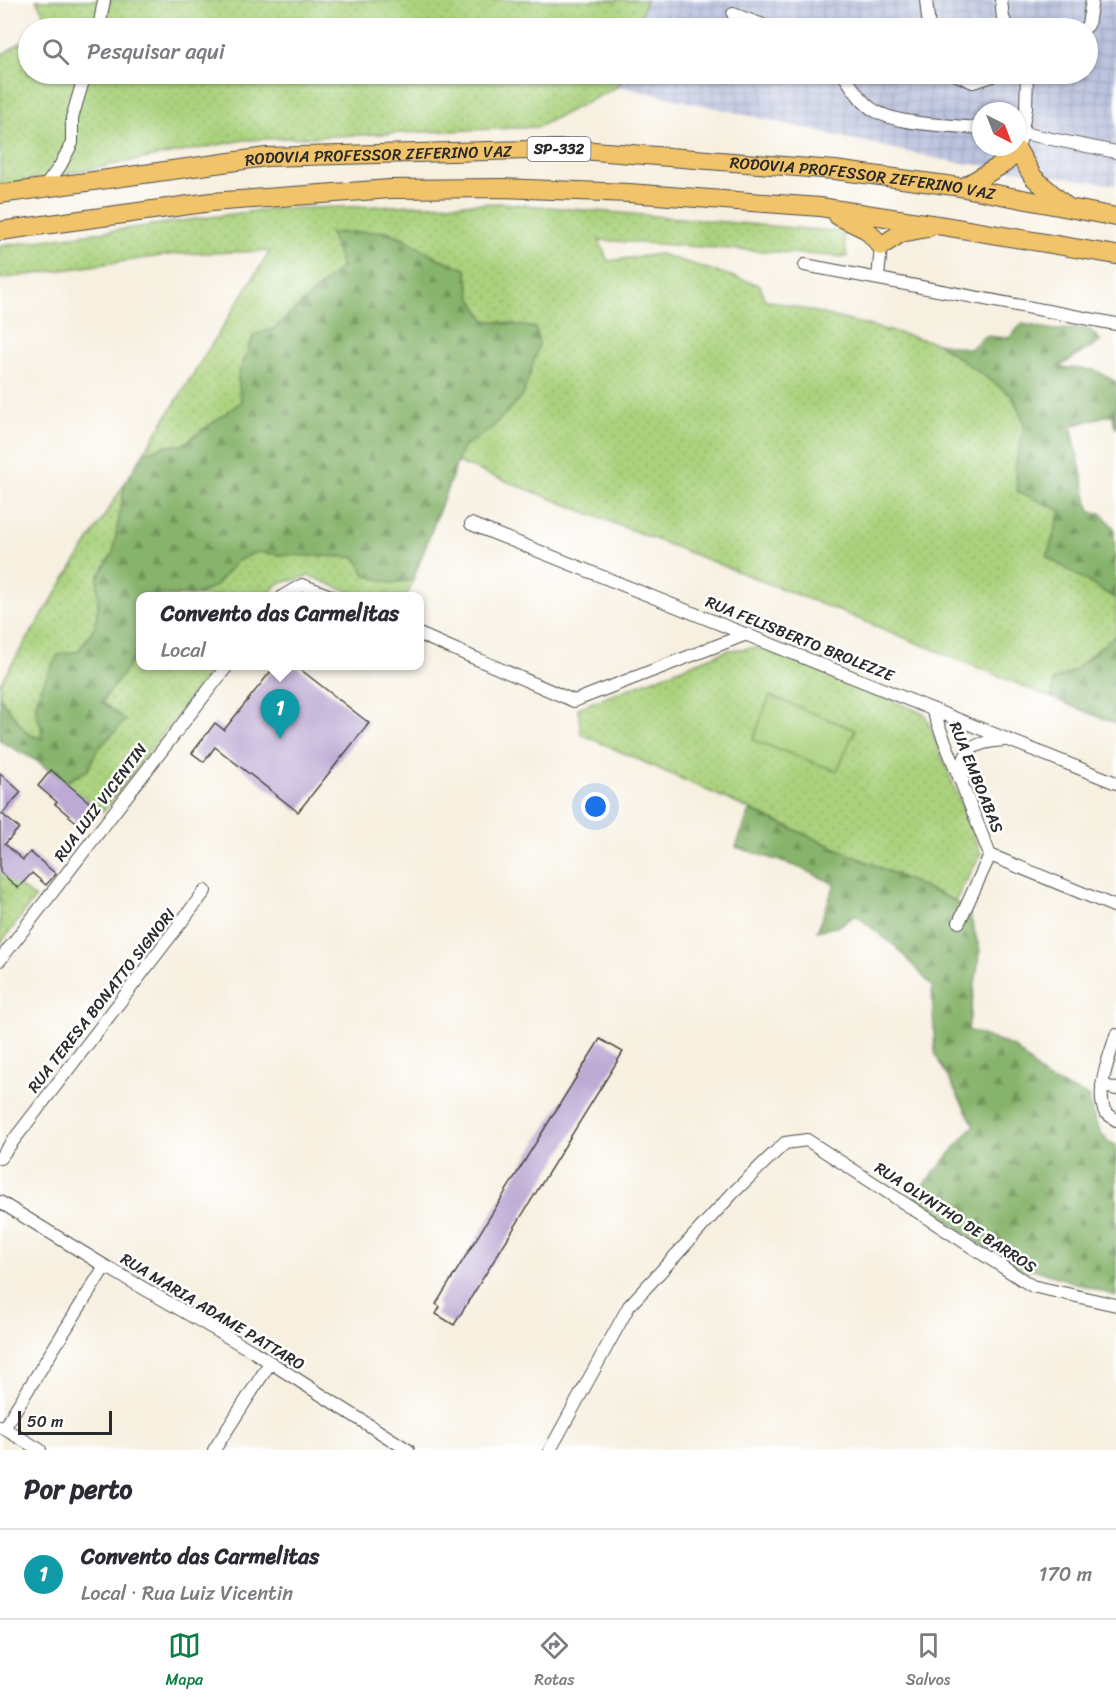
<!DOCTYPE html>
<html lang="pt">
<head>
<meta charset="utf-8">
<style>
	:root { --surface:#fff; --page:#f7f7f7; --text:#2b2b33; --muted:#7c7c81; --line:#e1e1e2; --accent:#0b8043 }
	body { margin:0; font-family:Sriracha,sans-serif; background:var(--page); color:var(--text) }
	.compass { position:absolute; left:972px; top:102px; width:54px; height:54px; border-radius:50%; background:var(--surface); box-shadow:0 2px 4px #0004; rotate:138deg }
	.scale { position:absolute; left:18px; bottom:15px; width:94px; box-sizing:border-box; padding-left:6px; border:3px solid #2b2b2b; border-top:0; font-size:16px; line-height:21px; white-space:nowrap; color:#2b2b2b; -webkit-text-stroke:4px #fff; paint-order:stroke }
	.you { position:absolute; left:596px; top:807px; width:21px; height:21px; margin:-15px; border:4px solid #fff; border-radius:50%; background:#1a73e8; box-shadow:0 0 0 9px #1a73e833 }
	.badge { display:grid; place-items:center; width:39px; height:39px; border-radius:50%; background:var(--accent); color:#fff; font-size:20px; font-weight:700 }
	.pin { position:absolute; translate:-50% -50px; filter:drop-shadow(0 2px 3px #0008) }
	.pin::after { content:''; position:absolute; top:32px; width:21px; height:18px; background:inherit; clip-path:polygon(0 0,100% 0,50% 100%) }
	.popup { position:absolute; left:136px; top:592px; width:288px; height:78px; box-sizing:border-box; display:grid; place-content:center; border-radius:12px; background:var(--surface); filter:drop-shadow(0 2px 4px #0005); font-size:20px; white-space:nowrap; color:var(--muted) }
	.popup b { font-size:22px; color:var(--text) }
	.popup::after { content:''; position:absolute; left:50%; top:100%; margin-left:-12px; border:12px solid transparent; border-top-color:var(--surface) }
	.list { margin:0; padding:0; list-style:none }
	h2 { display:flex; justify-content:space-between; align-items:center; height:78px; margin:0; padding:0 24px; font-size:26px }
	h2 small { font-size:20px; font-weight:400; color:var(--muted) }
	.list li { display:grid; grid-template-columns:39px 1fr auto; gap:18px; align-items:center; box-sizing:border-box; height:90px; padding:0 24px; border-top:2px solid var(--line) }
	.list b { display:block; font-size:22px; white-space:nowrap }
	.list p { margin:0; font-size:20px; white-space:nowrap; color:var(--muted) }
	.list em { font-size:20px; font-style:normal; color:var(--muted) }
	.icon { flex:none; width:33px; height:33px; fill:none; stroke:currentColor; stroke-width:2; stroke-linecap:round; stroke-linejoin:round }
	.map { position:relative; flex:none; width:1116px; height:1450px; overflow:hidden }
	.search { position:absolute; background:var(--surface); box-shadow:0 2px 4px #0004; left:18px; right:18px; top:18px; height:66px; display:flex; align-items:center; gap:15px; box-sizing:border-box; padding:0 21px; border-radius:33px; color:var(--muted); font-size:22px }
	.sheet { height:168px; background:var(--surface) }
	nav { display:flex; justify-content:space-around; align-items:center; box-sizing:border-box; height:84px; border-top:2px solid var(--line); background:var(--surface); font-size:16px; color:var(--muted) }
	nav a { display:grid; justify-items:center; gap:3px }
	nav .on { color:var(--accent) }
	.map>svg:first-child { display:block }
	.industrial { fill:url(#industrial-grid); fill-rule:evenodd }
	.grass { fill:url(#grass-dots); stroke:#6a7e54; stroke-width:1.5 }
	.forest { fill:url(#forest-firs); stroke:#59704c; stroke-width:1.5 }
	.pitch { fill:#aad27d; stroke:#6a7e54; stroke-width:1.5 }
	.building { fill:#bdaad4 }
	.lines { fill:none; stroke-linecap:round; stroke-linejoin:round }
	.minor-casing { stroke:#4a4946; stroke-width:14 }
	.highway-casing { stroke:#4a4946; stroke-width:20 }
	.minor { stroke:#fff; stroke-width:12 }
	.highway { stroke:#f1c36a; stroke-width:18 }
	.labels { text-anchor:middle; stroke-width:5; stroke-linejoin:round; paint-order:stroke }
	.shield { fill:#fff; stroke:#6b6b6b; stroke-width:1.5 }
	.shield-label { font-size:15px; font-weight:bold; fill:#2b2b2b }
	.street-label { font-size:16px; fill:#2b2b2b; stroke:#fff }
</style>
</head>
<body>
<div class="map">
<svg width="1116" height="1450" viewBox="0 0 1116 1450">
	<defs>
		<pattern id="industrial-grid" width="8" height="8" patternUnits="userSpaceOnUse" patternTransform="scale(1.5)"><rect width="8" height="8" fill="#bbc3de"/><path d="M0 4h8M4 0v8" fill="none" stroke="#a1a8bf"/></pattern>
		<pattern id="grass-dots" width="8" height="8" patternUnits="userSpaceOnUse" patternTransform="scale(1.5)"><rect width="8" height="8" fill="#aad27d"/><path d="M2 2h.1M6 6h.1" fill="none" stroke="#92b46c" stroke-width="1.8" stroke-linecap="round"/></pattern>
		<pattern id="forest-firs" width="22" height="20" patternUnits="userSpaceOnUse" patternTransform="scale(1.5)"><rect width="22" height="20" fill="#87b46c"/><path d="M5 1l3.5 6h-7zM16 11l3.5 6h-7z" fill="#6f9359"/></pattern>
	</defs>
	<rect width="100%" height="100%" fill="#fff"/>
	<filter id="ink" filterUnits="userSpaceOnUse"><feTurbulence type="fractalNoise" baseFrequency=".0167" numOctaves="2"/><feDisplacementMap in="SourceGraphic" scale="12" xChannelSelector="R" yChannelSelector="G"/><feConvolveMatrix kernelMatrix="1 2 1 2 8 2 1 2 1" color-interpolation-filters="sRGB"/></filter>
	<filter id="wash" filterUnits="userSpaceOnUse"><feTurbulence type="fractalNoise" baseFrequency=".008" numOctaves="4" result="noise"/><feDisplacementMap in="SourceGraphic" scale="24" xChannelSelector="R" yChannelSelector="G"/><feGaussianBlur stdDeviation="1.35" result="paint"/><feColorMatrix in="noise" values="0 0 0 0 0 0 0 0 0 0 0 0 0 0 0 0 0 1.4 0 .05"/><feComposite in="paint" operator="in"/></filter>
	<g filter="url(#wash)">
		<rect width="100%" height="100%" fill="#f7f0e0"/>
		<!-- industrial -->
		<path class="industrial" d="M646 0H1116V185L943 160 619 86 623 74H1088V28H637ZM981 111H1017V147H981Z"/>
		<!-- grass -->
		<path class="grass" d="M36 0H646L637 28H52Z
			M23 41H28V74H623L619 86 538 127 244 140 0 186V56Z
			M502 203 843 232 847 257 599 240 608 261 660 254 760 285 764 299 937 343 1012 396 1025 424 1015 467 1061 511 1047 557 1116 599V637L1099 648 1072 672 1053 681 1052 698 844 613 457 462 463 447 493 427 514 324 485 320 471 297 466 269 438 258 403 238 387 231 342 267 275 328 254 335 238 376 242 402 182 445 165 446 143 454 270 251 175 254 0 279V246L269 209Z
			M125 483 113 553 98 577V608L95 626 79 651 36 710 42 727V739L28 734 0 698V683Z
			M256 552 282 555 356 557 391 583 413 580 407 596H359L310 576 277 584 267 596H194L215 586 237 561Z
			M762 647 925 714 981 854 955 901 581 734 578 708 729 650Z
			M140 650V666H215L103 812 64 783 88 770 97 750 125 720 102 702Z
			M0 871 35 898 0 944Z"/>
		<!-- forest -->
		<path class="forest" d="M387 231 403 238 438 258 466 269 471 297 485 320 536 328 539 345 523 395 493 427 463 447 413 580 391 583 365 575 356 557 282 555 256 552 237 561 215 586 194 596H140V650L102 702 126 720 97 750 88 770 64 783 39 762 0 741V698L28 734 42 739C43 723 37 721 36 710 34 696 51 668 58 655L79 651 95 626 98 608V577L113 553 125 483 143 454 165 446 182 445 241 402 238 376 254 335 275 328 342 267 330 233Z
			M1022 324 1055 330 1088 328 1101 341 1058 367 1095 370 1116 382V429L1112 414 1071 426 1090 512 1101 513 1114 528 1116 599 1047 557 1061 511 1018 492 1015 467 1025 424 1013 396 937 343 970 349 985 336 1009 338Z
			M1113 637H1116V724L1052 698 1053 681 1072 672Z
			M750 810 955 901 969 912 980 951 968 1030 1014 1047 1046 1079 1088 1096C1093 1113 1097 1140 1116 1145V1296L1033 1269 1022 1272 913 1198 974 1125 935 1054 932 986 897 948 856 915 839 926 817 931 835 884 798 867 736 847Z"/>
		<!-- pitch -->
		<path class="pitch" d="M770 696 855 730 837 771 753 740Z"/>
		<g id="blocks">
			<!-- building -->
			<path class="building" d="M275 666H296L369 723 298 812 215 747 204 762 192 753 215 723 224 730Z
				M51 770 96 808 81 826 55 804 57 802 38 786Z
				M0 773 21 792 2 814 19 828 5 844 23 860 30 852 56 874 46 885 32 873 18 888 0 872Z
				M600 1039 623 1052 454 1325 436 1314 440 1307 436 1304Z"/>
		</g>
	</g>
	<g filter="url(#ink)">
		<use href="#blocks" fill-opacity="0" stroke="#4a4946" stroke-width="1.5"/>
		<g class="lines">
			<defs>
				<path id="minor" d="M926 0 929 28
					M1001 0 1003 18 1008 28
					M733 14 771 28
					M99 28 104 0
					M1085 28 1088 25 1092 0
					M843 74C851 85 860 101 872 109 897 126 951 125 981 128
					M955 74 973 82 990 77 993 74
					M1017 132 1116 152
					M1018 151 1026 109 1027 74
					M44 188 60 166 72 143V118L85 74
					M805 265 1116 324
					M878 278 881 246
					M471 524 1116 783
					M283 596 302 585 331 596
					M419 634 574 701 747 634
					M932 709 990 855 959 922
					M963 780C959 747 977 742 1005 740
					M990 855 1116 907
					M0 960 227 666
					M1116 1035C1110 1057 1095 1089 1105 1112L1116 1120
					M1102 1085 1116 1089
					M0 1158 205 891
					M0 1202 105 1266 254 1352 408 1450
					M0 1426 40 1450
					M4 1428 105 1266
					M214 1450 270 1363
					M550 1450 629 1306 733 1193 769 1158 785 1143 807 1140 1032 1286 1116 1305"/>
				<g id="highway">
					<path d="M964 187 1005 163 1018 151 1033 177 1066 206"/>
					<path id="s1" d="M0 194 266 157 568 149 835 170 954 186 1116 217"/>
					<path d="M838 216 867 230 881 246 901 233 927 228"/>
					<path d="M0 231 211 202 390 189 501 188 629 193 820 207 944 226 1116 255"/>
				</g>
			</defs>
			<!-- minor casing -->
			<use href="#minor" class="minor-casing"/>
			<!-- highway casing -->
			<use href="#highway" class="highway-casing"/>
			<!-- minor -->
			<use href="#minor" class="minor"/>
			<!-- highway -->
			<use href="#highway" class="highway"/>
		</g>
	</g>
	<g class="labels">
		<!-- shield labels -->
		<rect class="shield" x="527.5" y="137" width="63" height="24" rx="4.5"/>
		<g class="shield-label">
			<text x="559" y="154">SP-332</text>
		</g>
		<!-- street labels -->
		<g class="street-label">
			<text dy="6" stroke="none"><textPath href="#s1" startOffset="381">RODOVIA PROFESSOR ZEFERINO VAZ</textPath></text>
			<text dy="6" stroke="none"><textPath href="#s1" startOffset="867">RODOVIA PROFESSOR ZEFERINO VAZ</textPath></text>
			<text transform="translate(800 638) rotate(22)" y="6">RUA FELISBERTO BROLEZZE</text>
			<text transform="translate(977 777) rotate(68)" y="6">RUA EMBOABAS</text>
			<text transform="translate(100 802) rotate(-53)" y="6">RUA LUIZ VICENTIN</text>
			<text transform="translate(101 1000) rotate(-52)" y="6">RUA TERESA BONATTO SIGNORI</text>
			<text transform="translate(956 1217) rotate(33)" y="6">RUA OLYNTHO DE BARROS</text>
			<text transform="translate(213 1311) rotate(31)" y="6">RUA MARIA ADAME PATTARO</text>
		</g>
	</g>
</svg>
<svg class="compass" viewBox="-18 -18 36 36"><path d="M0-13l5 13h-10z" fill="#e53935"/><path d="M0 13l5-13h-10z" fill="#7c7c81"/></svg>
<div class="scale">50 m</div>
<div class="you"></div>
<div class="pin badge" style="left:280px;top:739px;background:#0f9aa8">1</div>
<div class="popup"><b>Convento das Carmelitas</b>Local</div>
<div class="search"><svg class="icon" aria-label="search" viewBox="0 0 24 24"><circle cx="10" cy="10" r="6"/><path d="M15 15l6 6"/></svg>Pesquisar aqui</div>
</div>
<section class="sheet">
<h2>Por perto<small></small></h2>
<ul class="list">
<li><span class="badge" style="background:#0f9aa8">1</span><div><b>Convento das Carmelitas</b><p>Local · Rua Luiz Vicentin</p></div><em>170 m</em></li>
</ul>
</section>
<nav>
<a class="on"><svg class="icon" aria-label="map" viewBox="0 0 24 24"><path d="M3 6l6-2 6 2 6-2v14l-6 2-6-2-6 2zM9 4v14M15 6v14"/></svg>Mapa</a>
<a><svg class="icon" aria-label="directions" viewBox="0 0 24 24"><path d="M12 3l9 9-9 9-9-9zM9 14v-3h6M13 9l2 2-2 2"/></svg>Rotas</a>
<a><svg class="icon" aria-label="saved" viewBox="0 0 24 24"><path d="M7 4h10v16l-5-4-5 4z"/></svg>Salvos</a>
</nav>
</body>
</html>
